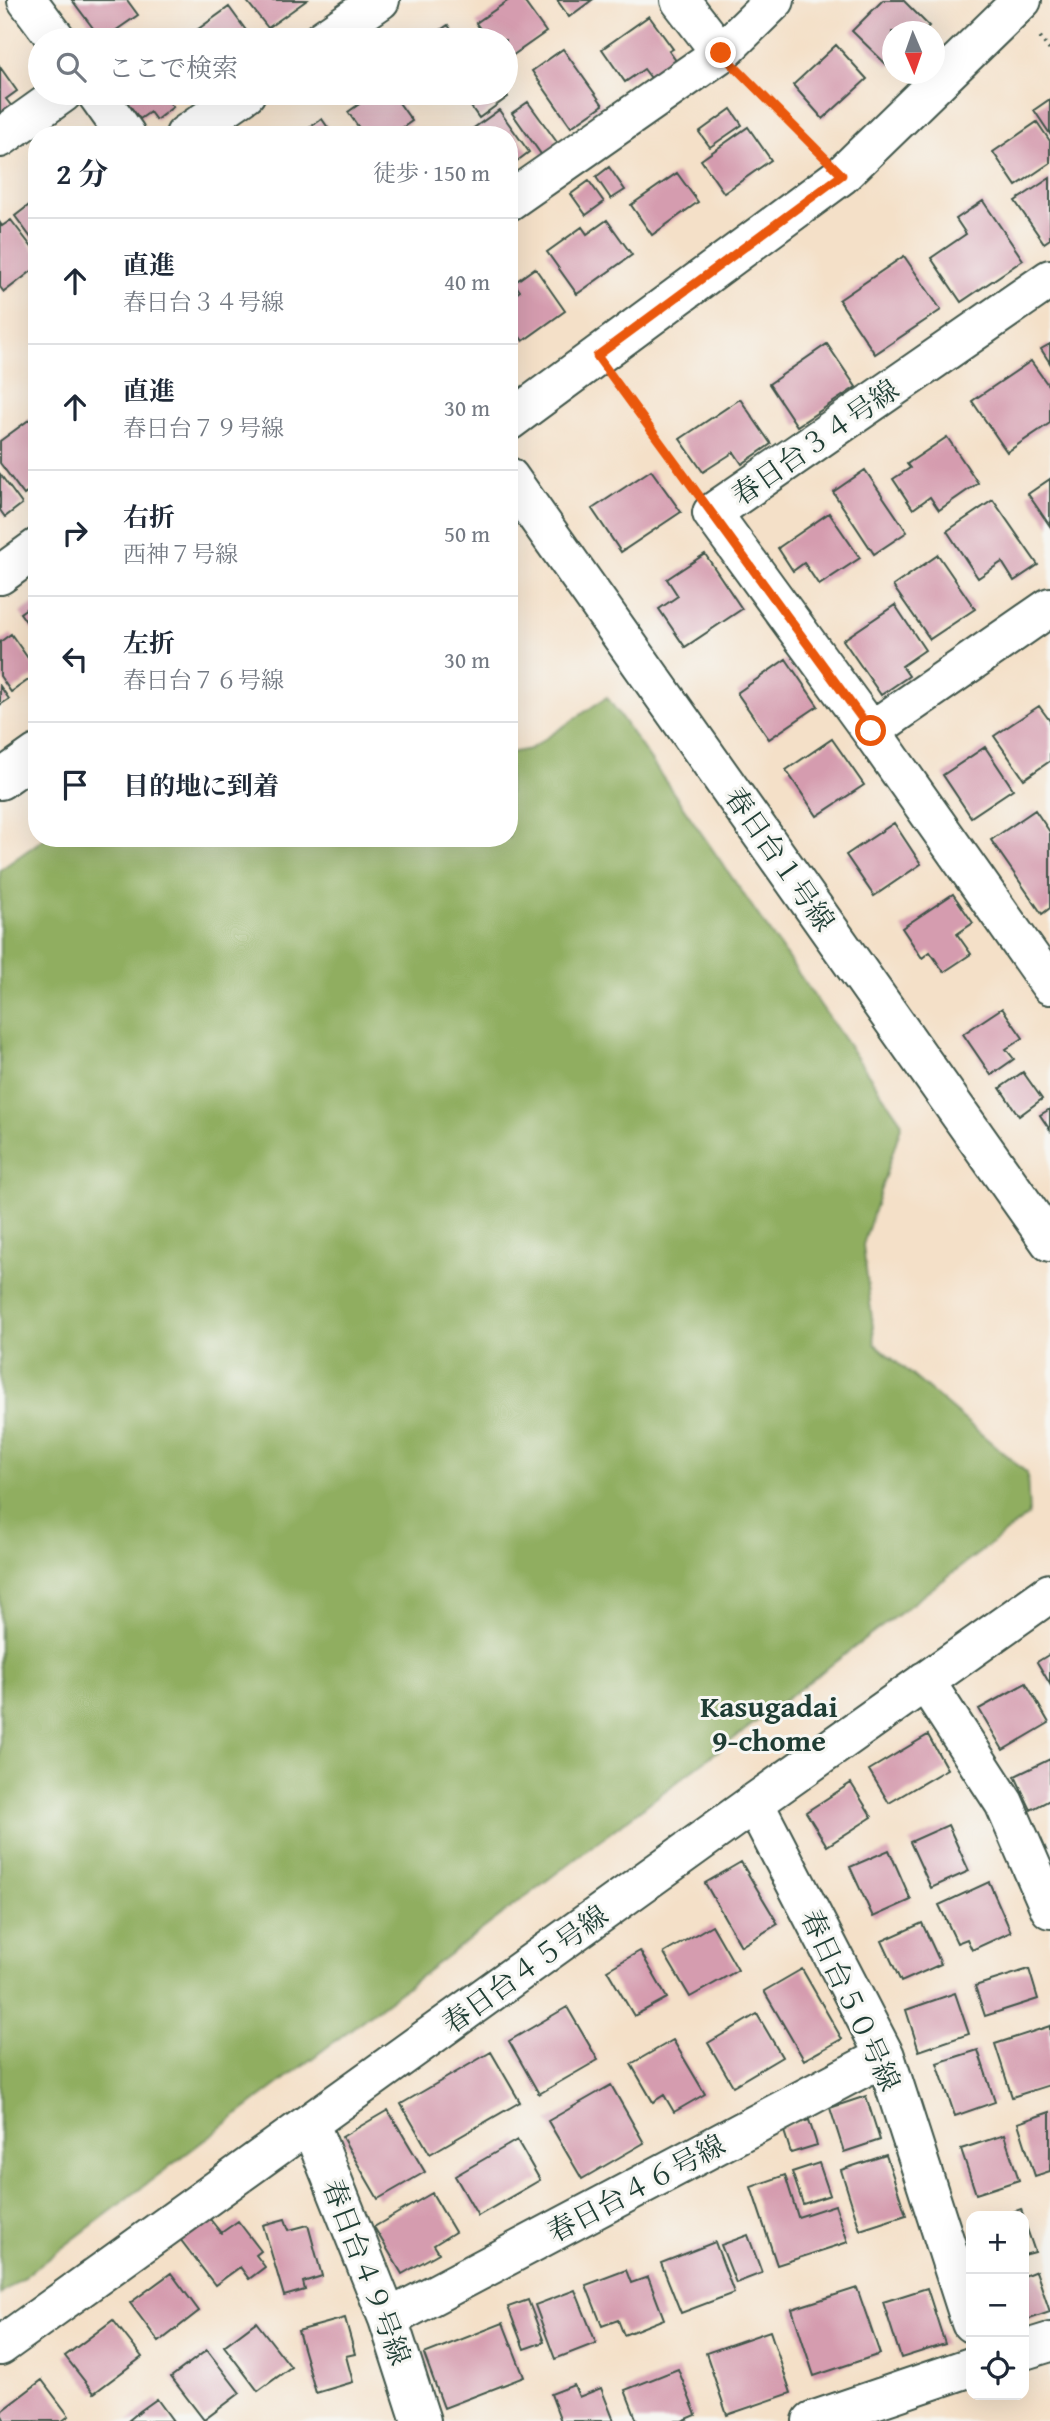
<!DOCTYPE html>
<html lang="ja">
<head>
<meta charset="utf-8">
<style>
	:root { --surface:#fff; --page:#f6f6f7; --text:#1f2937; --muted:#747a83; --line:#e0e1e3 }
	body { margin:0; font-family:"Gentium Book Plus","Noto Serif JP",serif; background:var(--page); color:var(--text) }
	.controls { position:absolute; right:21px; bottom:21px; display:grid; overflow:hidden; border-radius:14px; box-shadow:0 7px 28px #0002 }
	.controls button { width:63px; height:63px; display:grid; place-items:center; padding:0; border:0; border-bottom:2px solid var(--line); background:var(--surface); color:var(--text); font:35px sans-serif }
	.compass { position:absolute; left:882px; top:21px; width:63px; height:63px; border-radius:50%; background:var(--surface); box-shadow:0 7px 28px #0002; rotate:178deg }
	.stop { position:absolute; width:21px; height:21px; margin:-16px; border:5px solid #ea580c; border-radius:50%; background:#fff }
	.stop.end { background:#ea580c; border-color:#fff; box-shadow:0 2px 7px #0008 }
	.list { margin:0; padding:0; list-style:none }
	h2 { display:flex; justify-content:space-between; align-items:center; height:91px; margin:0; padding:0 28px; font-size:30px }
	h2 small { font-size:23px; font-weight:400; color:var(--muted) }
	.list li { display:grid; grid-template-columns:46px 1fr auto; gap:21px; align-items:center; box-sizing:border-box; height:126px; padding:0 28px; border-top:2px solid var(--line) }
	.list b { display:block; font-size:26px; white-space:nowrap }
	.list p { margin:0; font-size:23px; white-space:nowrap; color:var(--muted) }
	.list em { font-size:23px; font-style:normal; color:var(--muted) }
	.icon { flex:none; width:38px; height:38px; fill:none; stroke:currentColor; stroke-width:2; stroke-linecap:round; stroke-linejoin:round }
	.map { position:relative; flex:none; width:1050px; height:2421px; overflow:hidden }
	.search { position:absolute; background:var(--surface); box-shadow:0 7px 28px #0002; left:28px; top:28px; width:490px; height:77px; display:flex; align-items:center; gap:18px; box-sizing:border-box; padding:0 24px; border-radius:38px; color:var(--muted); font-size:26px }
	.panel { position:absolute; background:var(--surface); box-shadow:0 7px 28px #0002; left:28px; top:126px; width:490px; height:721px; border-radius:28px }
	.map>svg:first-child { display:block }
	.forest { fill:#90ae61; stroke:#58764a; stroke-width:2 }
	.building { fill:#d59caf }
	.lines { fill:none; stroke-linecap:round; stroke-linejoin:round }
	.minor-casing { stroke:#3f554a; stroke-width:42 }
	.path { stroke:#3f554a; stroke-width:4.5; stroke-dasharray:2 5; stroke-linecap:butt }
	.minor { stroke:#fff; stroke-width:38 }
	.route { stroke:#ea580c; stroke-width:9 }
	.labels { text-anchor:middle; stroke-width:6; stroke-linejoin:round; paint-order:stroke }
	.street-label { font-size:28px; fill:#1f3d34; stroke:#f6f6f2 }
	.neighbourhood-label { font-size:30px; font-weight:bold; fill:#1f3d34; stroke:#f6f6f2 }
</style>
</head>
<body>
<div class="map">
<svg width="1050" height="2421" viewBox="0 0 1050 2421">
	<rect width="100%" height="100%" fill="#f6f6f2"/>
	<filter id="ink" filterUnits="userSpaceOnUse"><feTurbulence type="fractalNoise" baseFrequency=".0143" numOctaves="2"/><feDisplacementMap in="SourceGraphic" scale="14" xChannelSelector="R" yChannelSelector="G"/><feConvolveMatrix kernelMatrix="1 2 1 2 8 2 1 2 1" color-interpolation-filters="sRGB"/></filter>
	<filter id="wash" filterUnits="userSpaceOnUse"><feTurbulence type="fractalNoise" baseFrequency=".00686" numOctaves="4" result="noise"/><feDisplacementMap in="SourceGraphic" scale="28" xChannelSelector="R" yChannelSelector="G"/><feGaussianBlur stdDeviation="1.57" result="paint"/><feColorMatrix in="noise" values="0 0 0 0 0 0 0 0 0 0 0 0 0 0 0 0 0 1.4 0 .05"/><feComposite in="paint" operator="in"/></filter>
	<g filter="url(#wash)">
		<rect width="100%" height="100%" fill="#f4e0c8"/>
		<!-- forest -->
		<path class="forest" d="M607 697 902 1123 863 1245 875 1344 1027 1473 1029 1515 0 2295V870L45 838H509V753L530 749Z"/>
		<g id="blocks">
			<!-- building -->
			<path class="building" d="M72 0H127L138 15 102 40Z
				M246 0H307L268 28Z
				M509 0H523L546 32 506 60V40H488L476 23Z
				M557 0H592L569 17Z
				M883 0H903L929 26 923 32H892V62L888 66 852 31Z
				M229 7 253 40H194L190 35Z
				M649 16 673 49 669 51 679 65 654 82 644 69 625 82 602 49Z
				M448 25 458 40H426Z
				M836 45 867 79 823 119 793 85Z
				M563 49 603 105 571 127 532 71Z
				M0 67 17 91 6 99 13 108 0 117Z
				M120 93H182L169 102 173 107 156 120 150 112 140 119Z
				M375 93H392L412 121 392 135H364L348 112Z
				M480 93H506L508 97 479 118 467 101Z
				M1050 99V134L1034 110Z
				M528 102 559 145 543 157 512 113Z
				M731 109 742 125 710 147 699 132Z
				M499 110 529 152 509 167V135H464Z
				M322 119 333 135H299Z
				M1037 122 1050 141V163L1016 186 993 152Z
				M748 127 771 160 724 193 701 160Z
				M609 167 625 190 611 199 596 177Z
				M677 173 698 202 652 235 631 205Z
				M1050 178V239L1044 243 1015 201Z
				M589 181 604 202 586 215 571 194Z
				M37 199V246L15 216Z
				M983 201 1023 260 961 302 931 258 966 234 956 219Z
				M11 220 37 254V267L4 292 0 287V223L2 226Z
				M607 220 632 255 577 294 547 252 582 227 587 234Z
				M904 256 941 310 875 354 839 300Z
				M535 268 565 311 523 341 509 322V299L520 291 514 283Z
				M827 344 856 387 797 426 769 384Z
				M1050 344V363L1041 349Z
				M1031 361 1050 388V423L1007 452 972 401Z
				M740 399 771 444 742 464 734 452 703 472 680 439Z
				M37 414V485L24 495 0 463V441Z
				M947 437 978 483 939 510 930 497 913 509 893 479 910 468 907 464Z
				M651 470 681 512 621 552 592 509Z
				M865 470 907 532 874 554 833 492Z
				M0 474 22 504 5 517 0 510Z
				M1050 479V526L1028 494Z
				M993 500 1038 565 1014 581 1002 562 978 578 947 531Z
				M829 513 860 558 819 585 804 563 793 571 778 548Z
				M705 554 742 609 685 647 659 609 678 596 667 579Z
				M938 555 975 609 930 639 893 586Z
				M37 601V637L20 613Z
				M895 605 925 650 902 666 909 676 881 695 843 640Z
				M11 634 37 671V674L11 692 0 676V642Z
				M786 659 818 706 769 739 737 693Z
				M0 686 9 699 0 705Z
				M1039 706 1050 721V761L1024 779 994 736Z
				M832 739 864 785 817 816 786 770Z
				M985 747 1013 789 971 817 943 775Z
				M1035 810 1050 832V908L1042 914 991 840Z
				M894 823 921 864 874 896 846 855Z
				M953 894 973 923 957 934 971 954 944 972 930 952 922 958 902 928Z
				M1002 1008 1023 1038 1006 1049 1014 1059 991 1075 963 1034Z
				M1023 1072 1042 1099 1019 1116 1000 1088Z
				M1050 1109V1130L1040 1115Z
				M1050 1654V1684L1037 1662Z
				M1026 1683 1049 1723 1003 1750 979 1709Z
				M928 1735 947 1769 889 1803 869 1770Z
				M1050 1759V1800L1031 1810 1015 1776Z
				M851 1783 872 1817 827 1846 806 1812Z
				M948 1825 969 1871 931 1888 910 1842Z
				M889 1850 911 1900 873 1917 850 1867Z
				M741 1862 778 1924 741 1946 705 1883Z
				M989 1882 1011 1932 972 1950 967 1939 957 1943 939 1905Z
				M922 1923 941 1964 901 1982 882 1941Z
				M712 1925 738 1970 690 1997 664 1953Z
				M640 1951 667 1998 634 2016 607 1970Z
				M802 1969 842 2039 804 2060 764 1991Z
				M1029 1969 1038 1999 985 2016 975 1986Z
				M955 1993 969 2034 919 2051 906 2010Z
				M567 2007 598 2060 539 2094 509 2041Z
				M757 2014 782 2057 733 2086 708 2043Z
				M1050 2026V2085L1012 2097 995 2044Z
				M673 2040 705 2094 674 2112 664 2095 653 2102 631 2064Z
				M978 2050 995 2102 955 2116 937 2063Z
				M491 2052 520 2102 430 2154 401 2104Z
				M611 2085 644 2143 582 2179 548 2121Z
				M866 2096 880 2140 844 2152 830 2108Z
				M388 2110 425 2172 378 2199 342 2137Z
				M1050 2112V2171L1035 2176 1018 2123Z
				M809 2120 817 2145 791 2153 783 2128Z
				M1004 2135 1019 2180 976 2194 961 2149Z
				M517 2140 540 2180 478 2216 455 2176Z
				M886 2155 906 2215 860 2230 841 2170Z
				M819 2163 830 2195 803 2204 792 2172Z
				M785 2175 798 2217 835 2205 848 2242 777 2265 751 2187Z
				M432 2193 455 2232 434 2245 439 2253 402 2274 374 2227Z
				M1021 2209 1023 2216H1001Z
				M206 2214 221 2233 238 2221 261 2251 256 2255 265 2267 249 2279 240 2267 215 2285 177 2235Z
				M285 2219 289 2230 308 2225 322 2276 303 2282 305 2290 284 2296 263 2225Z
				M1024 2220 1035 2252 1024 2255Z
				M748 2235 762 2273 736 2283 721 2245Z
				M715 2242 734 2293 681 2313 661 2263Z
				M626 2270 631 2283 648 2277 664 2319 624 2335 618 2320 602 2326 586 2285Z
				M1036 2271 1050 2312 1024 2321V2276Z
				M171 2273 199 2311 159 2342 130 2303Z
				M857 2288 880 2354 814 2376 792 2309Z
				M927 2288 945 2344 901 2358 883 2302Z
				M575 2290 596 2343 555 2359 535 2305Z
				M528 2300 544 2342 524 2349 508 2307Z
				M345 2318 355 2354 346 2356 353 2382 316 2393 298 2331Z
				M113 2320 142 2357 94 2393 65 2356Z
				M256 2322 291 2367 258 2391 224 2346Z
				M503 2323 524 2377 444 2408 424 2354Z
				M770 2331 791 2393 727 2415 706 2353Z
				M207 2350 240 2393 204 2420 171 2377Z
				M678 2369 696 2415 682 2421H637L625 2390Z
				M42 2380 69 2416 62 2421H5L0 2412Z
				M574 2385 579 2397 601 2388 614 2421H561L551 2394Z
				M157 2399 173 2421H128L140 2411Z"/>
		</g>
	</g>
	<g filter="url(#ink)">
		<use href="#blocks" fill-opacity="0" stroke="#3f554a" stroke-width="2"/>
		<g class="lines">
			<defs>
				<path id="minor" d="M27 0 57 40
					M680 0 721 53
					M322 40 380 0
					M96 93 126 135
					M185 135 246 93
					M0 138 63 93
					M509 201 721 53 775 0
					M1050 279 712 513 871 731 1050 985
					M509 421 842 175 1022 0
					M509 477 1050 1242
					M0 575 37 548
					M871 731 1050 607
					M0 780 37 754
					M925 1681 1004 1803 1050 1909
					M754 1803 885 2056 971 2323
					M310 2124 388 2319 421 2421
					M388 2319 885 2056
					M0 2346 754 1803 1050 1593
					M1024 2350 1050 2342
					M812 2421 971 2367"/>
			</defs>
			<!-- minor casing -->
			<use href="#minor" class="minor-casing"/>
			<!-- path -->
			<path class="path" d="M1040 37 1050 50
				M749 82 815 147
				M620 387 689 482"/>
			<!-- minor -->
			<use href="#minor" class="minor"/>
		</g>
	</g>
	<g class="lines" filter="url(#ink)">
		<!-- route -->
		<path class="route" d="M721 53 842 175 597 356 871 731"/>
	</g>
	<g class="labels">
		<!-- street labels -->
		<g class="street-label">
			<text transform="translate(815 442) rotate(-35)" y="10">春日台３４号線</text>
			<text transform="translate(780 859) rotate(55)" y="10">春日台１号線</text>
			<text transform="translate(525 1969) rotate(-36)" y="10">春日台４５号線</text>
			<text transform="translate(851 2000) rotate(65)" y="10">春日台５０号線</text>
			<text transform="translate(636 2188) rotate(-28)" y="10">春日台４６号線</text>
			<text transform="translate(367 2272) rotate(69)" y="10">春日台４９号線</text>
		</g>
		<!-- neighbourhood labels -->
		<g class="neighbourhood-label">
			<text x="769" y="1717">Kasugadai<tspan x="769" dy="34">9-chome</tspan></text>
		</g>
	</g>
</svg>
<div class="controls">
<button>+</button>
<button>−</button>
<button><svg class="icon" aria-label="locate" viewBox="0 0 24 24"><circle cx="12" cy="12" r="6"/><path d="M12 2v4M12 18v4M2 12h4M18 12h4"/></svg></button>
</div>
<svg class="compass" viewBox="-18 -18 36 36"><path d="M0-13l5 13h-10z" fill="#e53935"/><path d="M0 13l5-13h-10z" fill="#747a83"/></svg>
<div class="stop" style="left:871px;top:731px"></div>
<div class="stop end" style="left:721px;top:53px"></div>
<div class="search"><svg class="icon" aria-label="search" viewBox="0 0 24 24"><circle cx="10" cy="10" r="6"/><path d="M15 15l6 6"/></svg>ここで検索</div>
<section class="panel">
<h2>2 分<small>徒歩 · 150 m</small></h2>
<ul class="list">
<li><svg class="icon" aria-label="ahead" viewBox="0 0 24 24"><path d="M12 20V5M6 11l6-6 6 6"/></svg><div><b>直進</b><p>春日台３４号線</p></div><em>40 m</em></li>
<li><svg class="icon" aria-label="ahead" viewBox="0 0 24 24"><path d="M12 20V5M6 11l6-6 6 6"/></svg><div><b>直進</b><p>春日台７９号線</p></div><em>30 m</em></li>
<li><svg class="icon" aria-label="right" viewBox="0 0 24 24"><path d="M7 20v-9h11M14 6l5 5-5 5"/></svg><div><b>右折</b><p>西神７号線</p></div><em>50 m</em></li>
<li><svg class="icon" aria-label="left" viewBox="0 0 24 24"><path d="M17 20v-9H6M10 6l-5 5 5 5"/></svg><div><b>左折</b><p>春日台７６号線</p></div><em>30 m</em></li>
<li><svg class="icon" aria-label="arrive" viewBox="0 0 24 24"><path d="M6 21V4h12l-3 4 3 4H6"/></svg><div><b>目的地に到着</b></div></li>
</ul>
</section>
</div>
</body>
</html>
